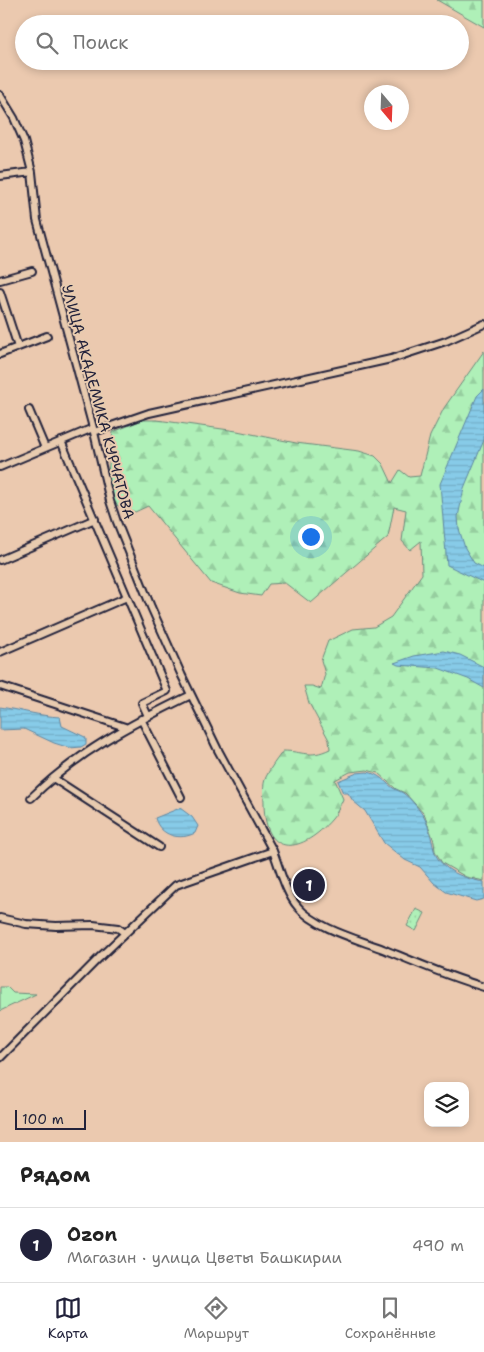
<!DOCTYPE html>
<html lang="ru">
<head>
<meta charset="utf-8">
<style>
	:root { --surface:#fff; --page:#f2f2f2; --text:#222; --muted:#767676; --line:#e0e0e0; --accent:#22223b }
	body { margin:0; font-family:"Shantell Sans",sans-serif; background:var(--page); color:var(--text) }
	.controls { position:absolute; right:15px; bottom:15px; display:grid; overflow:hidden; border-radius:10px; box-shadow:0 2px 8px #0003 }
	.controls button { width:45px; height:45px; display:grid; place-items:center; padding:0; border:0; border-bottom:1px solid var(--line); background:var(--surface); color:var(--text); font:25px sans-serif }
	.compass { position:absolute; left:364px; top:85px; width:45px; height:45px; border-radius:50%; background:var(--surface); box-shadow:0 2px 8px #0003; rotate:161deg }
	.scale { position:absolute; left:15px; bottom:12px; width:71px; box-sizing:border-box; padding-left:5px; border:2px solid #22223b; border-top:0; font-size:14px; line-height:18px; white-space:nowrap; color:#22223b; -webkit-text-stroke:4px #e8cbaf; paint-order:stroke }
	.you { position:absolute; left:310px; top:536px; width:18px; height:18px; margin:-12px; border:4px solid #fff; border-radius:50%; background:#1a73e8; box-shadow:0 0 0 8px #1a73e833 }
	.badge { display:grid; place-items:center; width:32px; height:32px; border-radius:50%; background:var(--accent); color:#fff; font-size:16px; font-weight:700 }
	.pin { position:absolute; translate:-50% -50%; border:2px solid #fff; box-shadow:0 1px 5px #0006 }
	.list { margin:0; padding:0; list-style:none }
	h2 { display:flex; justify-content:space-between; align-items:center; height:65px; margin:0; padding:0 20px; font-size:21px }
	h2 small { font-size:16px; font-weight:400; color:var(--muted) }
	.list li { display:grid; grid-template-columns:32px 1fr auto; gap:15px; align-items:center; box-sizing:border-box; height:75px; padding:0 20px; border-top:1px solid var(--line) }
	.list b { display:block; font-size:19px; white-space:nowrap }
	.list p { margin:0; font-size:16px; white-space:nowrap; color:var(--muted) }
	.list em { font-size:16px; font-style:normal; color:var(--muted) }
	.icon { flex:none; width:28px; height:28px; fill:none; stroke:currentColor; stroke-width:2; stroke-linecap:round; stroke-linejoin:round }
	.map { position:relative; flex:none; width:484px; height:1142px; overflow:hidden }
	.search { position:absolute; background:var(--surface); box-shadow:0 2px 8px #0003; left:15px; right:15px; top:15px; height:55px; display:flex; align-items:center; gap:12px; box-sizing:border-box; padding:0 18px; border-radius:28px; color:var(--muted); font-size:19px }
	.sheet { height:140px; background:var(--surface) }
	nav { display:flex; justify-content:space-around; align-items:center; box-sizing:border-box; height:70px; border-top:1px solid var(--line); background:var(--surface); font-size:14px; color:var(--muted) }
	nav a { display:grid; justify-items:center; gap:2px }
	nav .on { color:var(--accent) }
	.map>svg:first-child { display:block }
	.green { fill:#aff0b8; stroke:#68897a }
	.forest { fill:url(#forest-firs); stroke:#68897a }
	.park { fill:url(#park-dots); stroke:#68897a }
	.water { fill:url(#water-rules); stroke:#5f87a3 }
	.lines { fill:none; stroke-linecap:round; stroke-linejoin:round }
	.minor-casing { stroke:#22223b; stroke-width:10 }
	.minor { stroke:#e8cbaf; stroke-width:6 }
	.labels { text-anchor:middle; stroke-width:4; stroke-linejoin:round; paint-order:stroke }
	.street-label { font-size:15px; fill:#22223b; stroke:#e8cbaf }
</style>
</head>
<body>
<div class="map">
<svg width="484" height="1142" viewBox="0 0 484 1142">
	<defs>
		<pattern id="forest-firs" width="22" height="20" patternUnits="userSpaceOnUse" patternTransform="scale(1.25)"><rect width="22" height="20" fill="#aff0b8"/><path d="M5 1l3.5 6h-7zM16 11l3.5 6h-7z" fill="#96ce9f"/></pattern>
		<pattern id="park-dots" width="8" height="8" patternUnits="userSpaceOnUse" patternTransform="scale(1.25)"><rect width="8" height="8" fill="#aff0b8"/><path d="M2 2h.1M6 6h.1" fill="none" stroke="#96ce9f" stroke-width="1.8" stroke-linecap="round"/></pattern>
		<pattern id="water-rules" width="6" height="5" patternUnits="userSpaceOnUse" patternTransform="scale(1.25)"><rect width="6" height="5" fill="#87cbe8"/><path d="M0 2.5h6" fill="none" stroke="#74aec8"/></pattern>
	</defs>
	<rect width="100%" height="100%" fill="#ebc9af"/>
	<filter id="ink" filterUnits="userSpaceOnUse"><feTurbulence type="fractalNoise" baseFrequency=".02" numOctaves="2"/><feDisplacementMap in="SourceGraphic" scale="10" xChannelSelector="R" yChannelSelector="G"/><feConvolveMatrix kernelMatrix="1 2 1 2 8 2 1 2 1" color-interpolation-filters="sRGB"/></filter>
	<g filter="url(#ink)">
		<!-- green -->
		<path class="green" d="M0 987H7L13 993 36 994 0 1011Z"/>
		<!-- forest -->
		<path class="forest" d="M437 0H484V27Z
			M484 351V881L466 877 442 863 435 851 434 841 424 814 405 793 396 789 378 773 367 770 350 772 335 780 343 799C340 805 337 814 332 819 303 853 265 860 264 804 264 795 262 785 266 777 270 768 277 759 283 751 303 751 309 759 330 749L329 740 309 703 304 686H312L321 689 325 674 321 660 328 641 353 629 374 627 391 617 422 574 421 541 410 550 402 541 406 510 394 507 388 537 311 603 285 583 269 584 261 596 240 593 211 583 148 506 135 512 114 504 107 480 113 432 142 420H157L237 431 296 443 359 451 375 456 383 464 392 483 400 470 409 477 420 476 430 436 444 408Z"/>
		<!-- park -->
		<path class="park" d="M416 909 425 913 416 931 407 926Z"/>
		<!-- water -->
		<path class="water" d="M484 389V440L464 488 458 517 459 529 465 548 474 563 484 568V583L447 565 440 484 477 396Z
			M444 651 460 655 484 667V688L468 679 438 668 398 665 394 663 414 656Z
			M0 707C20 710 40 716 60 717L62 726 85 737 86 739V744L81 747 70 748 54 743 24 729 0 730Z
			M367 772C379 774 384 781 393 788 396 790 400 791 403 793 410 798 417 807 422 814 429 824 431 838 434 850 440 871 466 879 484 882V899L476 901 446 892 434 883 420 867 405 860 384 843 365 811 353 801 348 793H343L338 781 357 773Z
			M180 808 192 817 198 826 195 833C180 841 160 836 155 818Z"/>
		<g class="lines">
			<defs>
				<path id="minor" d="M0 95 14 118 24 141 32 172 37 220 93 428 110 501 117 522 151 607 182 676 218 750 273 851 176 885 99 958 0 1058
					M0 176 32 172
					M0 280 32 271
					M0 292 18 347
					M0 354 47 336
					M29 410 45 448
					M94 432 149 413 391 359 446 341 484 324
					M61 441 167 691 142 703 148 716
					M0 467 93 428
					M0 560 95 519
					M0 652 127 597
					M0 686 125 727
					M141 719 181 797
					M53 778 159 847
					M31 798C79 751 131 724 191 695
					M273 851C280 869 285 892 298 907 316 928 357 939 383 949 417 963 449 977 484 987
					M0 918 26 924 56 926 93 925 118 928 125 933"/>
			</defs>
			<!-- minor casing -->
			<use href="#minor" class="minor-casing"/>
			<!-- minor -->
			<use href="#minor" class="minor"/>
		</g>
	</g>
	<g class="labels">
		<!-- street labels -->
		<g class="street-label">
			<text transform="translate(98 402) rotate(75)" y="5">УЛИЦА АКАДЕМИКА КУРЧАТОВА</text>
		</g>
	</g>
</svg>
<div class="controls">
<button><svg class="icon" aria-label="layers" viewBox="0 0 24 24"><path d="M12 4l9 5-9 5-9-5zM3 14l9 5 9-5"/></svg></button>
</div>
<svg class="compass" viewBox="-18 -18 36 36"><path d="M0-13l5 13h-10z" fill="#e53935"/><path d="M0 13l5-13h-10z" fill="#767676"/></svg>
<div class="scale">100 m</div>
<div class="you"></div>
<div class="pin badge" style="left:309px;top:885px">1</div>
<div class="search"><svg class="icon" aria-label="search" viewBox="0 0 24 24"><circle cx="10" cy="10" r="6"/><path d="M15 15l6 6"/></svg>Поиск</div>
</div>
<section class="sheet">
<h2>Рядом<small></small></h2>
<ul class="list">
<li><span class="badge">1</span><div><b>Ozon</b><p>Магазин · улица Цветы Башкирии</p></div><em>490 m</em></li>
</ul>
</section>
<nav>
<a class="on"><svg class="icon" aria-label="map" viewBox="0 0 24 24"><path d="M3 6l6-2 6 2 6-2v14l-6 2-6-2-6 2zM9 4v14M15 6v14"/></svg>Карта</a>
<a><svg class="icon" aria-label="directions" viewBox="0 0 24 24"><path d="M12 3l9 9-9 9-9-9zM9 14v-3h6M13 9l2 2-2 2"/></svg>Маршрут</a>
<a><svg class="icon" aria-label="saved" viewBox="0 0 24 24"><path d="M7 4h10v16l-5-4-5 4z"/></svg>Сохранённые</a>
</nav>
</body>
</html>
